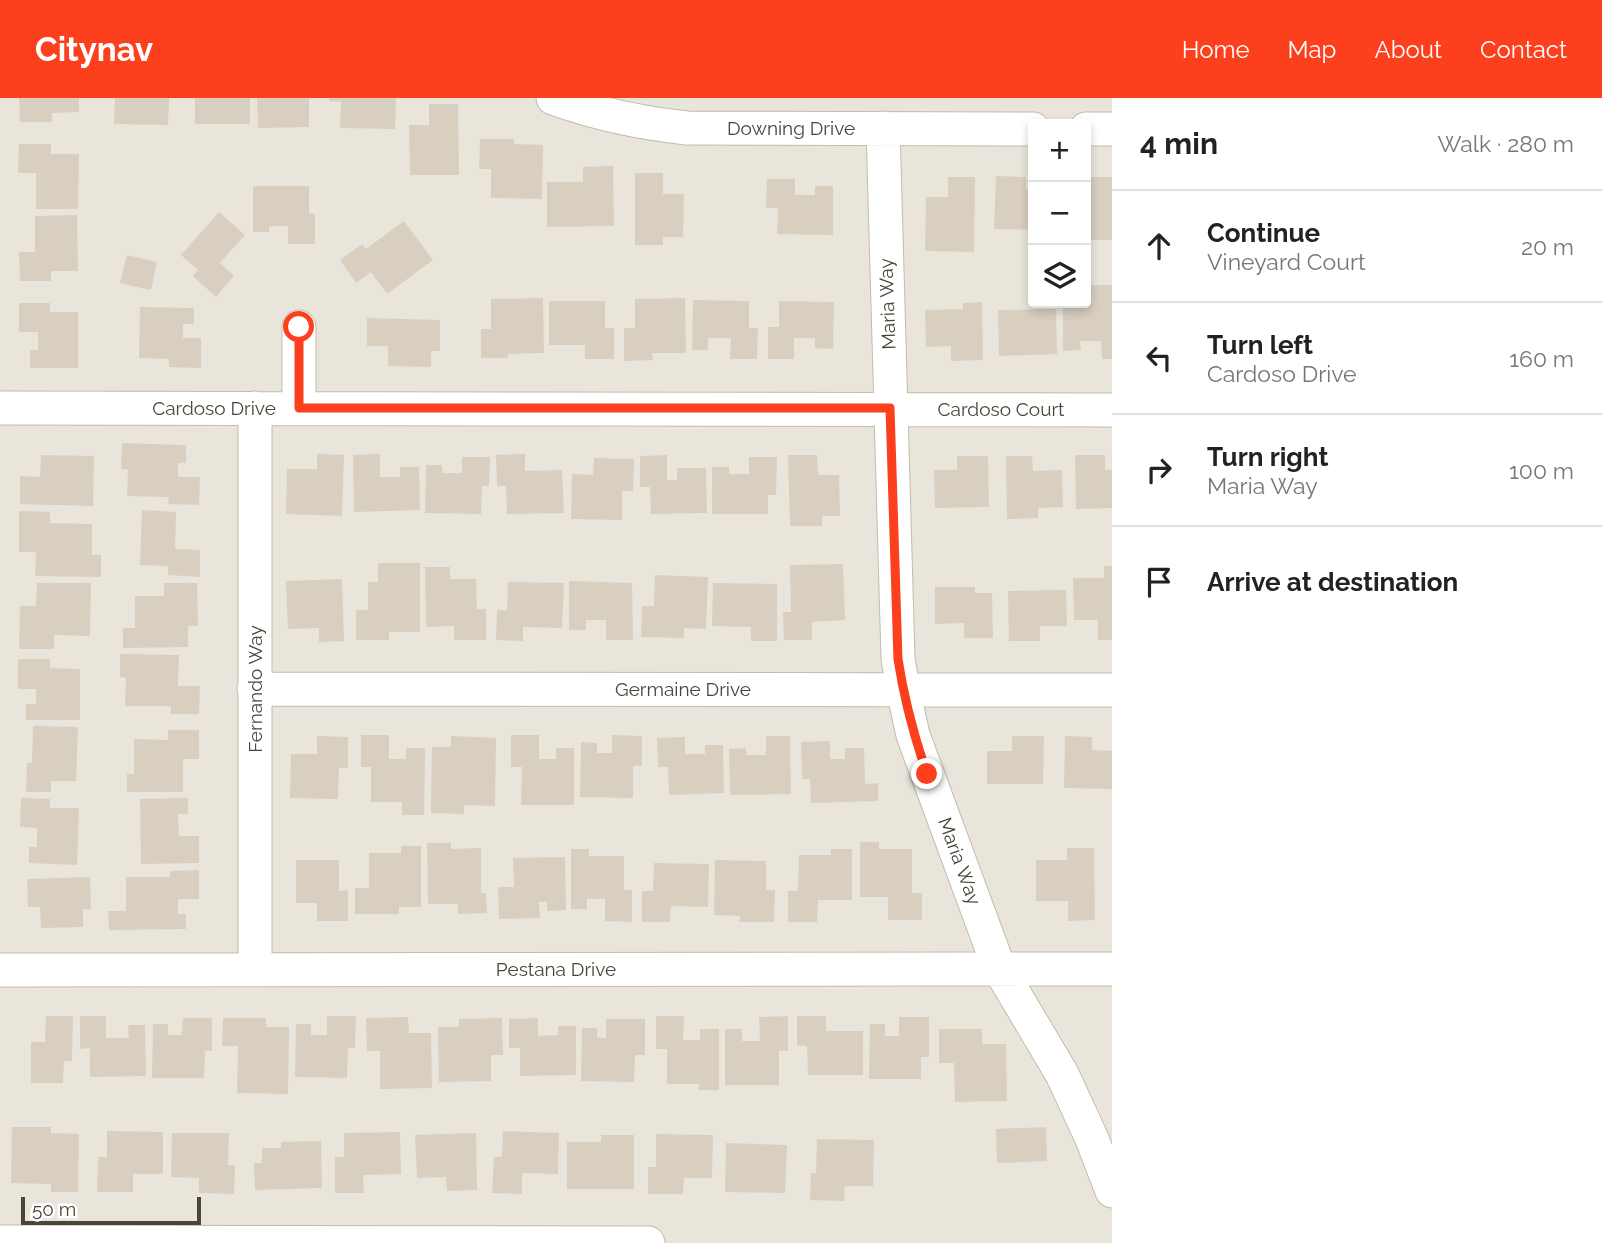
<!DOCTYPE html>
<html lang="en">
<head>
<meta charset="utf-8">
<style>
	:root { --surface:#fff; --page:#f2f2f2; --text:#222; --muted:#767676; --line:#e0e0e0; --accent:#fc3f1d }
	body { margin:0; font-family:Raleway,sans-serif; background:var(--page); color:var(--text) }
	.controls { position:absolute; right:21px; top:21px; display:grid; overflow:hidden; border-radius:7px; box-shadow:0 4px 10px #0003 }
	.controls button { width:63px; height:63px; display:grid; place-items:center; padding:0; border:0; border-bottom:2px solid var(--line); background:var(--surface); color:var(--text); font:35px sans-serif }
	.scale { position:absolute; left:21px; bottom:18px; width:180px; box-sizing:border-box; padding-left:7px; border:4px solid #4b4439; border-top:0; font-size:19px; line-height:24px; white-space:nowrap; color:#4b4439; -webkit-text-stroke:5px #fff; paint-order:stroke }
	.stop { position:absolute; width:21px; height:21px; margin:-16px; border:5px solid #fc3f1d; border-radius:50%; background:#fff }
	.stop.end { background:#fc3f1d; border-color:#fff; box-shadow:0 2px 7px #0008 }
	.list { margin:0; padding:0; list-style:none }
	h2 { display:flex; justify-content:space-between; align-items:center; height:91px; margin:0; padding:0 28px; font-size:30px }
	h2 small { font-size:23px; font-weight:400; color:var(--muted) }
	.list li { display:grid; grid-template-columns:46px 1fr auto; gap:21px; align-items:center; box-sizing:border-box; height:112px; padding:0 28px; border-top:2px solid var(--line) }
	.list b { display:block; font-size:26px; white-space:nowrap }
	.list p { margin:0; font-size:23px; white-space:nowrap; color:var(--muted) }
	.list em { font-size:23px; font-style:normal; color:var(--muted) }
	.icon { flex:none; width:38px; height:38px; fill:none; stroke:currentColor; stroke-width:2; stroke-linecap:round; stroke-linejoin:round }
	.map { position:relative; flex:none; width:1112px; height:1145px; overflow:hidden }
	header { display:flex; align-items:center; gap:42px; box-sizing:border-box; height:98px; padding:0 35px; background:var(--accent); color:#fff }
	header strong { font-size:33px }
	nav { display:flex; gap:38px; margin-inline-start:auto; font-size:24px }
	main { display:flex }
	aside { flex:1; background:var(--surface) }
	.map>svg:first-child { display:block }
	.residential { fill:#eae5da; fill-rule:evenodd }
	.building { fill:#d8cfc1 }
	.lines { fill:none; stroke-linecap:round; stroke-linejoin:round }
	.minor-casing { stroke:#c2bbae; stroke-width:35 }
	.minor { stroke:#fff; stroke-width:33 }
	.route { stroke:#fc3f1d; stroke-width:9 }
	.labels { text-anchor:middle; stroke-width:5; stroke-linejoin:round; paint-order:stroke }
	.street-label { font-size:19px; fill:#4b4439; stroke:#fff }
</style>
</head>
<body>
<header>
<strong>Citynav</strong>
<nav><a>Home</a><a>Map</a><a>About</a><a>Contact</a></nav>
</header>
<main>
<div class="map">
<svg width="1112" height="1145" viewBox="0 0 1112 1145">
	<rect width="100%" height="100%" fill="#f6f3ec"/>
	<!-- residential -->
	<path class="residential" d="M0 0H1112V1145H0ZM1033 26H1086V205H1033Z"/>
	<!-- building -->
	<path class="building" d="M19 0H79V14L52 15V24H20Z
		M115 0H169L168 27 114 26Z
		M195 0H250V26H195Z
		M257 0H309V29L258 30Z
		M329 0H396L395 31 340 30 341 4 329 3Z
		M429 6H458L459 77H410L409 27H429Z
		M480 41H514V46L543 47 542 101 491 100V71H479Z
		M19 46H51V56H79L78 111H36V75H18Z
		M613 68 614 128 547 129V84H583V69Z
		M635 75H663V96H684L683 139H663V147H635Z
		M996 78 1026 79V92H1033V132L994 131Z
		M948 79H975L974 154 925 153 926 99H948Z
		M1088 79H1112V142H1086Z
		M767 81H795V97H815V88H833V137L777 136 778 110H766Z
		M253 88H309V116H315V146H288V128H269V134H253Z
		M219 114 245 137 220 165 234 178 216 199 193 178 198 172 181 157Z
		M77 117 78 173H51V183H20L19 154H35V118Z
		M404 123 433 162 387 196 371 174 356 185 340 162 362 146 366 151Z
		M127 157 157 164 151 192 120 185Z
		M1087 187H1112V261H1102L1101 243H1080L1081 252 1063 253V205H1086Z
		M543 200 544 255 508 256V260H481V231H491V201Z
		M685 200 686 255H652L653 262 624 263V230H635V201Z
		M693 202 749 203V230H758L757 261H730L731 240H708V252H692Z
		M549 203H605V230H614V261H585V247H549Z
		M779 203 834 204 833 251 815 250V240H794V261H768V229H779Z
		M982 204 983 262 951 263V248L926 249 925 212 963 211V205Z
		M19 205H50V214H78V270H30V252H38V234H19Z
		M140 209 194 210V226H183V240H201V270L169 269V261L139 260Z
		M1056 211 1057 256 999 258 998 212Z
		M367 220 440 222V253H431V269L388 268V248H367Z
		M122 345 186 347V365H178V379H200L199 407 168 406 169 399 127 398 128 372 121 371Z
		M317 356 344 357 342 418 286 416 287 371H317Z
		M380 356V379H400V369H419L420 412 354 414 353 357Z
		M525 356V373L562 372 564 415 507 416 506 388H497L496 357Z
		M41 357 94 358 93 408 20 406V378L40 379Z
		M667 357V382H677V370H706L707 415 651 416 650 389H640V358Z
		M788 357H817L818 377H839L840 418H822V428H790Z
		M1075 357H1105V372H1112V410L1076 411Z
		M957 358H988L989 409 935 410 934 372H957Z
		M1006 358H1032L1033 373 1062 372 1063 409 1038 410V420L1007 421Z
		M462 359H490L489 388H482L481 416 425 415 426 367H442V375H462Z
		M749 359H777L776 397H768V416H712V369H729V376H749Z
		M594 360 634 361 633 393H622V422L571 421 572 376 593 377Z
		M142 412 176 414 175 451 200 452V479L168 477V468L140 467Z
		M19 413 50 414V425L92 426V457H101V479L35 478 36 454H19Z
		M378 465H420V534H389V542H356V512H368V484H378Z
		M843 466 845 522 812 524V542H784L783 514H791L790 467Z
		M1104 468H1112V542H1098V522H1074L1073 480H1104Z
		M425 469H450V481H476L477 511H486V542H454V528L426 529Z
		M655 477 708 479 706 531 684 530V540L641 539 642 508H654Z
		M342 481 344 543 319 544V530L288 531 286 483Z
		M569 483 632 485 633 542H606V522H586V532H569Z
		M508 484 564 485 562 530 523 529V543L496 542 497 512H507Z
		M37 485H91L90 538 54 537V551H19L20 508H36Z
		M164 485H197L198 528H188V549L123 550V530H135V498H164Z
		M713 485 777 486V543H751V529L712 528Z
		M935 489H975V495H992L993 540H964V525L935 526Z
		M1066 492 1067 528H1040V543H1009L1008 493Z
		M120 556 179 557 178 588H200L199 616H171V608H125L126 580 120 579Z
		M18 561H50V570L80 571V622H26V606H36V591H18Z
		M33 628 78 629 76 683H51V694H26L27 665H32Z
		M168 632H199V661H183V694H127V676H134V641L168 642Z
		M361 637H389V661H406V650H425L424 717H402V704H371V669H361Z
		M511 637H539V661H556V650H574V707H521L522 669H511Z
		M612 637 642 638V668H633V700L580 699 581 644 597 645V655H612Z
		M317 638 348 639V670H339L338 701 290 700 291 656H317Z
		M451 638 496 640 495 708 464 707V716L431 715 432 649H451Z
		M766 638H790L791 696 730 697 729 651 746 650V657H766Z
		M1012 638H1044L1043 686H987V653H1012Z
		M1065 638 1092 639V652L1112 653V691L1064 690Z
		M685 639V656H705V647H723L724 695 669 697 668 669H658L657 640Z
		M830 643V661H845V650H864L865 686 878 685V703L811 705 810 681H802L801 644Z
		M21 700 50 701V710H79L77 767 29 765V749H37V730L20 729Z
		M188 700V716H178L179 738H199V765L141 766 140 701Z
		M860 744H879V751H912V795H922V822H888V799H860Z
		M427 745H451V751L481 750V795H486L487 815 458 816V806H428Z
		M401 748H421V809H399V816H355V790H369V755H401Z
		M1067 750H1094L1095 822 1068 823V803H1036V762H1067Z
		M571 751H589V758H624V792H632V824L605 823V801H587V811H571Z
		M831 751H852V802H818L817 824H788V793H798L799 757H831Z
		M565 759 566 812 547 813V804H539L540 820 499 821 498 789H514L513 760Z
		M296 762H339V793L348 792V823H317V805H296Z
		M715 762 766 763V792H775L774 824H739L740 818 714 817Z
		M654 765 709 766 708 809 671 808 670 824H642V793H653Z
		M199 772V801H178V816H186V831L109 832 108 813H126V779H170V773Z
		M90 779 91 811H83V829L41 830 40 809H28L27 781Z
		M46 918H73L72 963H64L63 985H31V944H45Z
		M80 918H106V940H129L128 927H145L146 978 90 979V950L80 951Z
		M327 918H356L355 950H348L347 980 295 979 296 926H311V937H327Z
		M656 918H684L683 942H700V931H719V992H699V986H667V951H656Z
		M788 918V953H779V987H725V931H742V943H760L759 919Z
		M797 918H826V933H863V977H808L807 948H797Z
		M408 919 409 935H431L432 990 380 991V953H367L366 920Z
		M899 919H929V959H921V981H869L870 926H885V938H899Z
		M183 920H212V953H205L204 980H152L153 926H168V937H182Z
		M223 920H266V929H289L288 996 237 995 238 948H222Z
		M502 920 503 957H491V983L439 984 438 929H459V921Z
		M538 920V938L558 937V928H576V977L520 978V950H509V921Z
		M606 921H645V957H635L634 984 581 983 582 930H597V940H606Z
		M939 931H982V946H1006L1007 1003 955 1004 954 965H939Z
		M12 1029H51V1035L79 1036 78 1094H51V1086L11 1085Z
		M1046 1029 1047 1063 997 1065 996 1031Z
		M107 1033 163 1034V1076H133V1094H97L98 1059H107Z
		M503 1033 559 1035 558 1076 522 1075V1096L492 1095 494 1059H502Z
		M400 1034 401 1076 363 1077 364 1095H335V1059H344V1035Z
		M172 1035H229L228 1067H235L234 1096 199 1095V1080L171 1079Z
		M476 1035 477 1092 447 1093 446 1079 417 1080 415 1037Z
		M656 1036 713 1037 712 1080H684L683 1096H648V1069H656Z
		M601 1037H634V1091H567V1044H601Z
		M817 1041 874 1042 873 1088H845L844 1103 810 1102 811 1075H816Z
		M321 1043 322 1090 255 1092 254 1065H262V1050H281V1044Z
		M726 1045 787 1047 785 1095 725 1094Z"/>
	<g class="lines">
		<defs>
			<path id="minor" d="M553 0C597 16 640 25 687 30L1033 31
				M883 30 898 561 903 591 913 637 999 870 1062 976 1092 1041 1112 1093
				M1086 31H1112
				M299 229V310
				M0 310 1112 312
				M254 591 1112 592
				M0 872 1112 871
				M255 872V310
				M0 1144 648 1145"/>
		</defs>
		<!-- minor casing -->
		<use href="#minor" class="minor-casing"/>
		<!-- minor -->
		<use href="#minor" class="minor"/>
	</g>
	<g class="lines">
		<!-- route -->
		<path class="route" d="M299 229V310H890L898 561C904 601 914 638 927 676"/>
	</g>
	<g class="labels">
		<!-- street labels -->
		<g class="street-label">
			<text x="791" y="37">Downing Drive</text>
			<text transform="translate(887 206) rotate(-92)" y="7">Maria Way</text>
			<text x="214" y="317">Cardoso Drive</text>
			<text x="1001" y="318">Cardoso Court</text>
			<text transform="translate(255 591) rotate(-90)" y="7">Fernando Way</text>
			<text x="683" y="598">Germaine Drive</text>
			<text transform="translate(960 763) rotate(70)" y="7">Maria Way</text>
			<text x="556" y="878">Pestana Drive</text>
		</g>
	</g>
</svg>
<div class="controls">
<button>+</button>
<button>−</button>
<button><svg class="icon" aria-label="layers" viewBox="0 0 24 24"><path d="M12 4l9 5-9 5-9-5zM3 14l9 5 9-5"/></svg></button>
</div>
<div class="scale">50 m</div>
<div class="stop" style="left:299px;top:229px"></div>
<div class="stop end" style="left:927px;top:676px"></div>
</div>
<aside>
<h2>4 min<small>Walk · 280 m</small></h2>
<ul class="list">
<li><svg class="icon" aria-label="ahead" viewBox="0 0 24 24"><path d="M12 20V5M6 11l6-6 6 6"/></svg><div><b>Continue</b><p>Vineyard Court</p></div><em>20 m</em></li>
<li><svg class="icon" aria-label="left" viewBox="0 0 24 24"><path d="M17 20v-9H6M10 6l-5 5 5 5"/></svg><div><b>Turn left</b><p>Cardoso Drive</p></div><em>160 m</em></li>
<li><svg class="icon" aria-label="right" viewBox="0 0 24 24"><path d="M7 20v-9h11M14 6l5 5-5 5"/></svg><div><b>Turn right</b><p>Maria Way</p></div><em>100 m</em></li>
<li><svg class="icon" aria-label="arrive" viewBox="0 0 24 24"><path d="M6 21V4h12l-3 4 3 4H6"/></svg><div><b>Arrive at destination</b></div></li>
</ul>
</aside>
</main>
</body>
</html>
